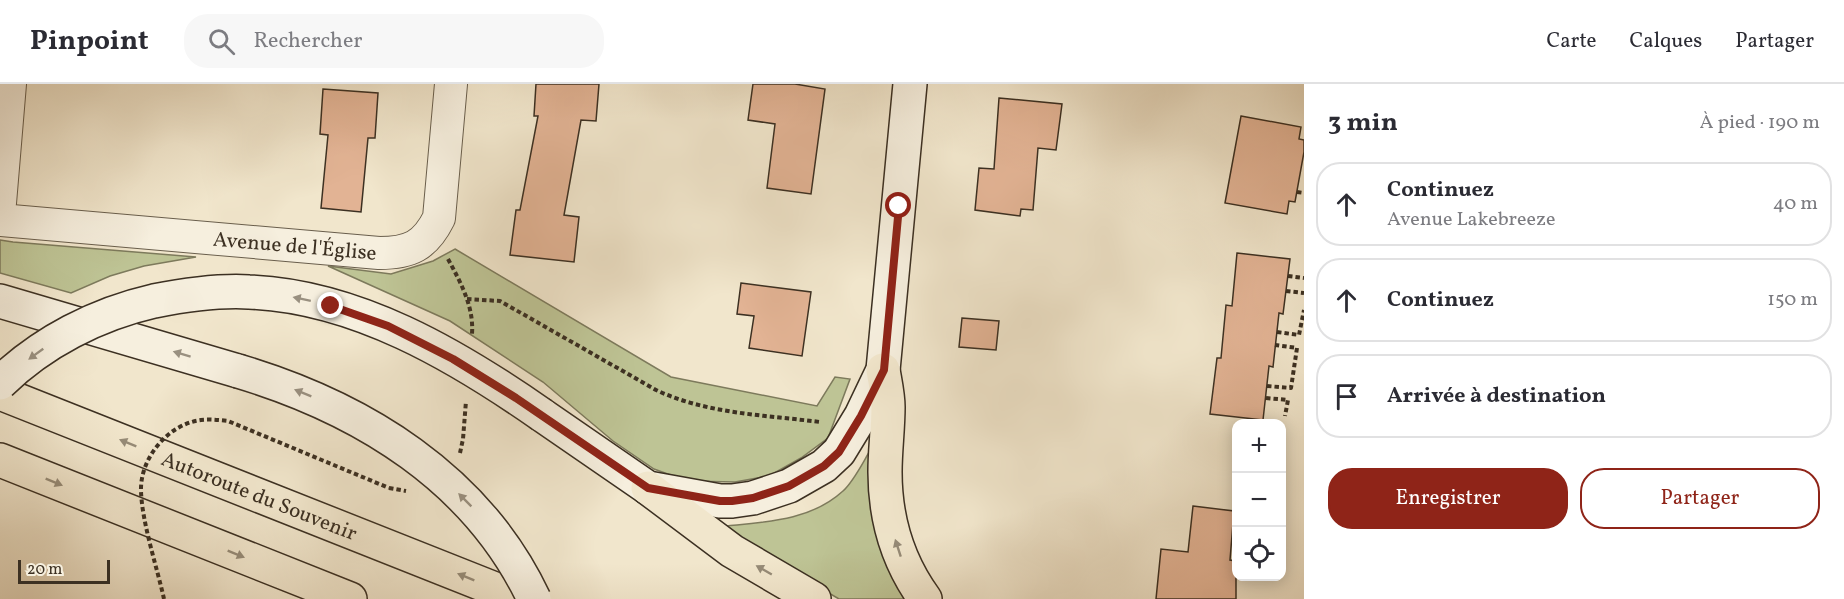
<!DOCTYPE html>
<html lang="fr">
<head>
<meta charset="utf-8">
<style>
	:root { --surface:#fff; --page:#f7f7f7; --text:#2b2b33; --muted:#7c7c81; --line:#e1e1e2; --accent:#8f2418 }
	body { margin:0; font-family:Vollkorn,serif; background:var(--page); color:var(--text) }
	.controls { position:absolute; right:18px; bottom:18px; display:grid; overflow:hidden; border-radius:12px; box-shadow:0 3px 15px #0003 }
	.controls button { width:54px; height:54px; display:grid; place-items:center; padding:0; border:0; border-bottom:2px solid var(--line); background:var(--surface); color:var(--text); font:30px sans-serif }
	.scale { position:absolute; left:18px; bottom:15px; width:92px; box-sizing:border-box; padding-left:6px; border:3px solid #3c3022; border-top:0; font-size:16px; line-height:21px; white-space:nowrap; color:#3c3022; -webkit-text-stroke:4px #f6efde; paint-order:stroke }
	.stop { position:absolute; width:18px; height:18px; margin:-14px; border:4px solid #8f2418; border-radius:50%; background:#fff }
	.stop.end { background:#8f2418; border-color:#fff; box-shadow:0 2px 6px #0008 }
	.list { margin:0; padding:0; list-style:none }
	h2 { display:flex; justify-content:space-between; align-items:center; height:78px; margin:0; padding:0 24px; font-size:26px }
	h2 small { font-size:20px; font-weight:400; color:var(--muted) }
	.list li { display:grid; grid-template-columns:39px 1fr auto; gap:18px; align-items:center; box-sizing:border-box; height:84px; margin:0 12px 12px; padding:0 12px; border:2px solid var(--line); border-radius:24px }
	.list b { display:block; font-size:22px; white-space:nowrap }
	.list p { margin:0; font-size:20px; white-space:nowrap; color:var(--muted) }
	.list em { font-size:20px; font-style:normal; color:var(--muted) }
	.actions { display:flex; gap:12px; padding:18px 24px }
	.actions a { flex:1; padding:14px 0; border:2px solid var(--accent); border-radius:24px; text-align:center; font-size:21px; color:var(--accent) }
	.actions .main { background:var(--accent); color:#fff }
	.icon { flex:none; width:33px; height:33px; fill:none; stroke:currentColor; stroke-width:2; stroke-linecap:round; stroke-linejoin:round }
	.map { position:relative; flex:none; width:1304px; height:515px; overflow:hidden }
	header { display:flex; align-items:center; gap:36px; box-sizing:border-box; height:84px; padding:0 30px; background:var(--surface); border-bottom:2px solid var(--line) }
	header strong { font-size:28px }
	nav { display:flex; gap:33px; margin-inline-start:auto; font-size:21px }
	.search { width:420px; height:54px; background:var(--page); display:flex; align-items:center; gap:15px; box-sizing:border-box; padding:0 21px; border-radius:24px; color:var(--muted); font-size:22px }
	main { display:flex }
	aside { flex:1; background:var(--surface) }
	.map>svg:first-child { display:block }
	.green { fill:#bec495; stroke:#7d7a5c; stroke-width:1.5 }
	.building { fill:#e2b394; stroke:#3c3022; stroke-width:1.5 }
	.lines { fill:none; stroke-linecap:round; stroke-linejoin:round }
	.street-casing { stroke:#695e4c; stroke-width:34 }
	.secondary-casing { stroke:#3c3022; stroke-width:36 }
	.highway-casing { stroke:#3c3022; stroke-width:36 }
	.path { stroke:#3c3022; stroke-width:4; stroke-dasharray:4.5 3; stroke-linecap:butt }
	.street { stroke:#f6efde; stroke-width:32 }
	.secondary { stroke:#f6efde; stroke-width:33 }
	.highway { stroke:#f1e6cc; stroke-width:33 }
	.secondary-bridge-casing { stroke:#3c3022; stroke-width:36; stroke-linecap:butt }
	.path-bridge { stroke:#3c3022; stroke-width:4; stroke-dasharray:4.5 3; stroke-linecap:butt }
	.secondary-bridge { stroke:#f6efde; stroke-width:33 }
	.oneway { fill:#999080 }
	.oneway2 { fill:#968b77 }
	.route { stroke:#8f2418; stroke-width:8 }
	.labels { text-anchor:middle; stroke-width:5; stroke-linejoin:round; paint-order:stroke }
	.street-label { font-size:21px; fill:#3c3022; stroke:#f6efde }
</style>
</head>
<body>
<header>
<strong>Pinpoint</strong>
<div class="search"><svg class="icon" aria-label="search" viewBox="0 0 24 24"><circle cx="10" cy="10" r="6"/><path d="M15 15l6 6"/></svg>Rechercher</div>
<nav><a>Carte</a><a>Calques</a><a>Partager</a></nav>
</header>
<main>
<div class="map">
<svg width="1304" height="515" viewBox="0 0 1304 515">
	<rect width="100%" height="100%" fill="#f1e6cc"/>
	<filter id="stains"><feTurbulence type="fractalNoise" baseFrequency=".00333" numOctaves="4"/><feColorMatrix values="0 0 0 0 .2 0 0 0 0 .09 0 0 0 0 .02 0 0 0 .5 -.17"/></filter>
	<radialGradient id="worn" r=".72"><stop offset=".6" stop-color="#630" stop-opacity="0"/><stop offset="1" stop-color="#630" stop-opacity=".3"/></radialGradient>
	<!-- green -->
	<path class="green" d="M0 156 13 158 196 173 144 182 110 192 71 209 0 189Z
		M455 165 671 293 817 322 835 293 850 295 828 354 801 374 769 392 735 398 687 397 654 385 613 357 543 298 450 237 328 182 391 190 433 177Z
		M871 365C878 412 879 476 906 515H839L716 443C760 438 808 439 843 407 854 397 863 378 871 365Z"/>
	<!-- building -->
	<path class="building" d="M536 0H599L596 37 581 36 564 131 579 133 574 178 510 171 516 126H520L538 32H534Z
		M753 0H795L825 5 811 110 767 104 775 40 748 36Z
		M323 5 378 9 375 54H368L361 128 321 124 328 51 320 50Z
		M999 14 1062 20 1056 66 1038 64 1033 126 1021 125 1020 132 975 126 979 84 994 85Z
		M1241 32 1301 43 1299 55 1304 56V68L1295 118 1289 117 1287 130 1225 119Z
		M1237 169 1290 175 1283 230 1279 229 1273 283 1269 282 1263 336 1210 330 1217 274H1221L1226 221 1232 222Z
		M741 199 811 208 802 272 749 264 754 232 737 230Z
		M962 234 999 237 996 266 959 263Z
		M1193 422 1234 427 1230 476 1236 477V515H1156L1161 465 1188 468Z"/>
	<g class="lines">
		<defs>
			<g id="street">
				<path d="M0 119 10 0"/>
				<path id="s1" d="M0 136 379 169C410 169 425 162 439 134L451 0"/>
			</g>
			<path id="secondary" d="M0 217 238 287
				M542 331 648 404 720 417H732L753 414 789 402 824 382 839 368 861 332 883 286 910 0"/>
			<g id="highway">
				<path d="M883 286C885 298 888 311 888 323 888 345 885 366 885 388 885 434 898 478 925 515"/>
				<path id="s2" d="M0 309 520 515"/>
				<path d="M0 376 350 515"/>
				<path d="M648 404 732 467 814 515"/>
			</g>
		</defs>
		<!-- street casing -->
		<use href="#street" class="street-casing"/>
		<!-- secondary casing -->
		<use href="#secondary" class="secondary-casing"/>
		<!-- highway casing -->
		<use href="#highway" class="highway-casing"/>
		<!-- path -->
		<path class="path" d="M1297 108 1304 109
			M448 175C461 199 474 223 472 250
			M1288 192 1304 194
			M1286 207 1304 209
			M467 215 500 217 656 306C707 330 765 331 820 338
			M1277 248 1299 251 1304 226
			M1267 302 1291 304 1297 264 1275 261
			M1266 314 1288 316 1285 332
			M460 369 463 355 466 317
			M389 404 406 407"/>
		<!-- street -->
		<use href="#street" class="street"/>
		<!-- secondary -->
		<use href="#secondary" class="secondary"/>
		<!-- highway -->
		<use href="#highway" class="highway"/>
		<defs>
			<path id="secondary-bridge" d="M238 287C362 324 477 394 534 515
				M0 299C42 258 97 230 154 217 185 211 217 206 249 208 356 212 456 271 542 331"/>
		</defs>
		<!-- secondary-bridge casing -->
		<use href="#secondary-bridge" class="secondary-bridge-casing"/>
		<!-- path-bridge -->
		<path class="path-bridge" d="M164 515C157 483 142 439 141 407 140 374 168 340 201 336 210 335 219 336 228 337L389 404"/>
		<!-- secondary-bridge -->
		<use href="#secondary-bridge" class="secondary-bridge"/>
	</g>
	<!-- one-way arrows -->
	<defs><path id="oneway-solid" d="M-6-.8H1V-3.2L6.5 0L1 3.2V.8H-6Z" transform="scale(1.5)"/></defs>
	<g class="oneway">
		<use href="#oneway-solid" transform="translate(302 215) rotate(-168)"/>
		<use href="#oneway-solid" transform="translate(36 270) rotate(144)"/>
		<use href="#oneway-solid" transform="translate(182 270) rotate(-163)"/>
		<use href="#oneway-solid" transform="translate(303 309) rotate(-158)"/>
		<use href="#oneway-solid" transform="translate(465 416) rotate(-135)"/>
	</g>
	<g class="oneway2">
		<use href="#oneway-solid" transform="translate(128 359) rotate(-158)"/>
		<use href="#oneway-solid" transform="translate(54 398) rotate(22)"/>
		<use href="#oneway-solid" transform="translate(898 464) rotate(-108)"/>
		<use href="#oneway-solid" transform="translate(236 470) rotate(22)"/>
		<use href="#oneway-solid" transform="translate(764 486) rotate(-150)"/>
		<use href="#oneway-solid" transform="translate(466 493) rotate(-158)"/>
	</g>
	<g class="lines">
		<!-- route -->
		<path class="route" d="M331 222 388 242 453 275 516 314 648 404 720 417H732L753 414 789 402 824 382 839 368 861 332 884 286 899 122"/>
	</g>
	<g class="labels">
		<!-- street labels -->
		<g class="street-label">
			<text dy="7" stroke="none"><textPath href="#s1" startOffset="296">Avenue de l'Église</textPath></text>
			<text dy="7" stroke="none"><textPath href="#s2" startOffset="279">Autoroute du Souvenir</textPath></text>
		</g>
	</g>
	<rect width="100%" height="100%" filter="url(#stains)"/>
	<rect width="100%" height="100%" fill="url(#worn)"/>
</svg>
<div class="controls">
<button>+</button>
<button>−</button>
<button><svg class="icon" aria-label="locate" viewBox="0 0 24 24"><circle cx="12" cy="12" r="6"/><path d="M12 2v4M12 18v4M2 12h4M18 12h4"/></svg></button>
</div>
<div class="scale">20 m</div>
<div class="stop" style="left:899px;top:122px"></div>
<div class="stop end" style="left:331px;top:222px"></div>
</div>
<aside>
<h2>3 min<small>À pied · 190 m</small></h2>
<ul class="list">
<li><svg class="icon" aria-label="ahead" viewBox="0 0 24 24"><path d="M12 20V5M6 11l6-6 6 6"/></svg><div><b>Continuez</b><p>Avenue Lakebreeze</p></div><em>40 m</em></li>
<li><svg class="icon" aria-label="ahead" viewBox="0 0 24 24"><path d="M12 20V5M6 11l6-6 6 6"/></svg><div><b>Continuez</b></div><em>150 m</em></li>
<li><svg class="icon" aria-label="arrive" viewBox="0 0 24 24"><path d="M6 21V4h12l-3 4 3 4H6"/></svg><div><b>Arrivée à destination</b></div></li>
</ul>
<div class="actions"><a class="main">Enregistrer</a><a>Partager</a></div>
</aside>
</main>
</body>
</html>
